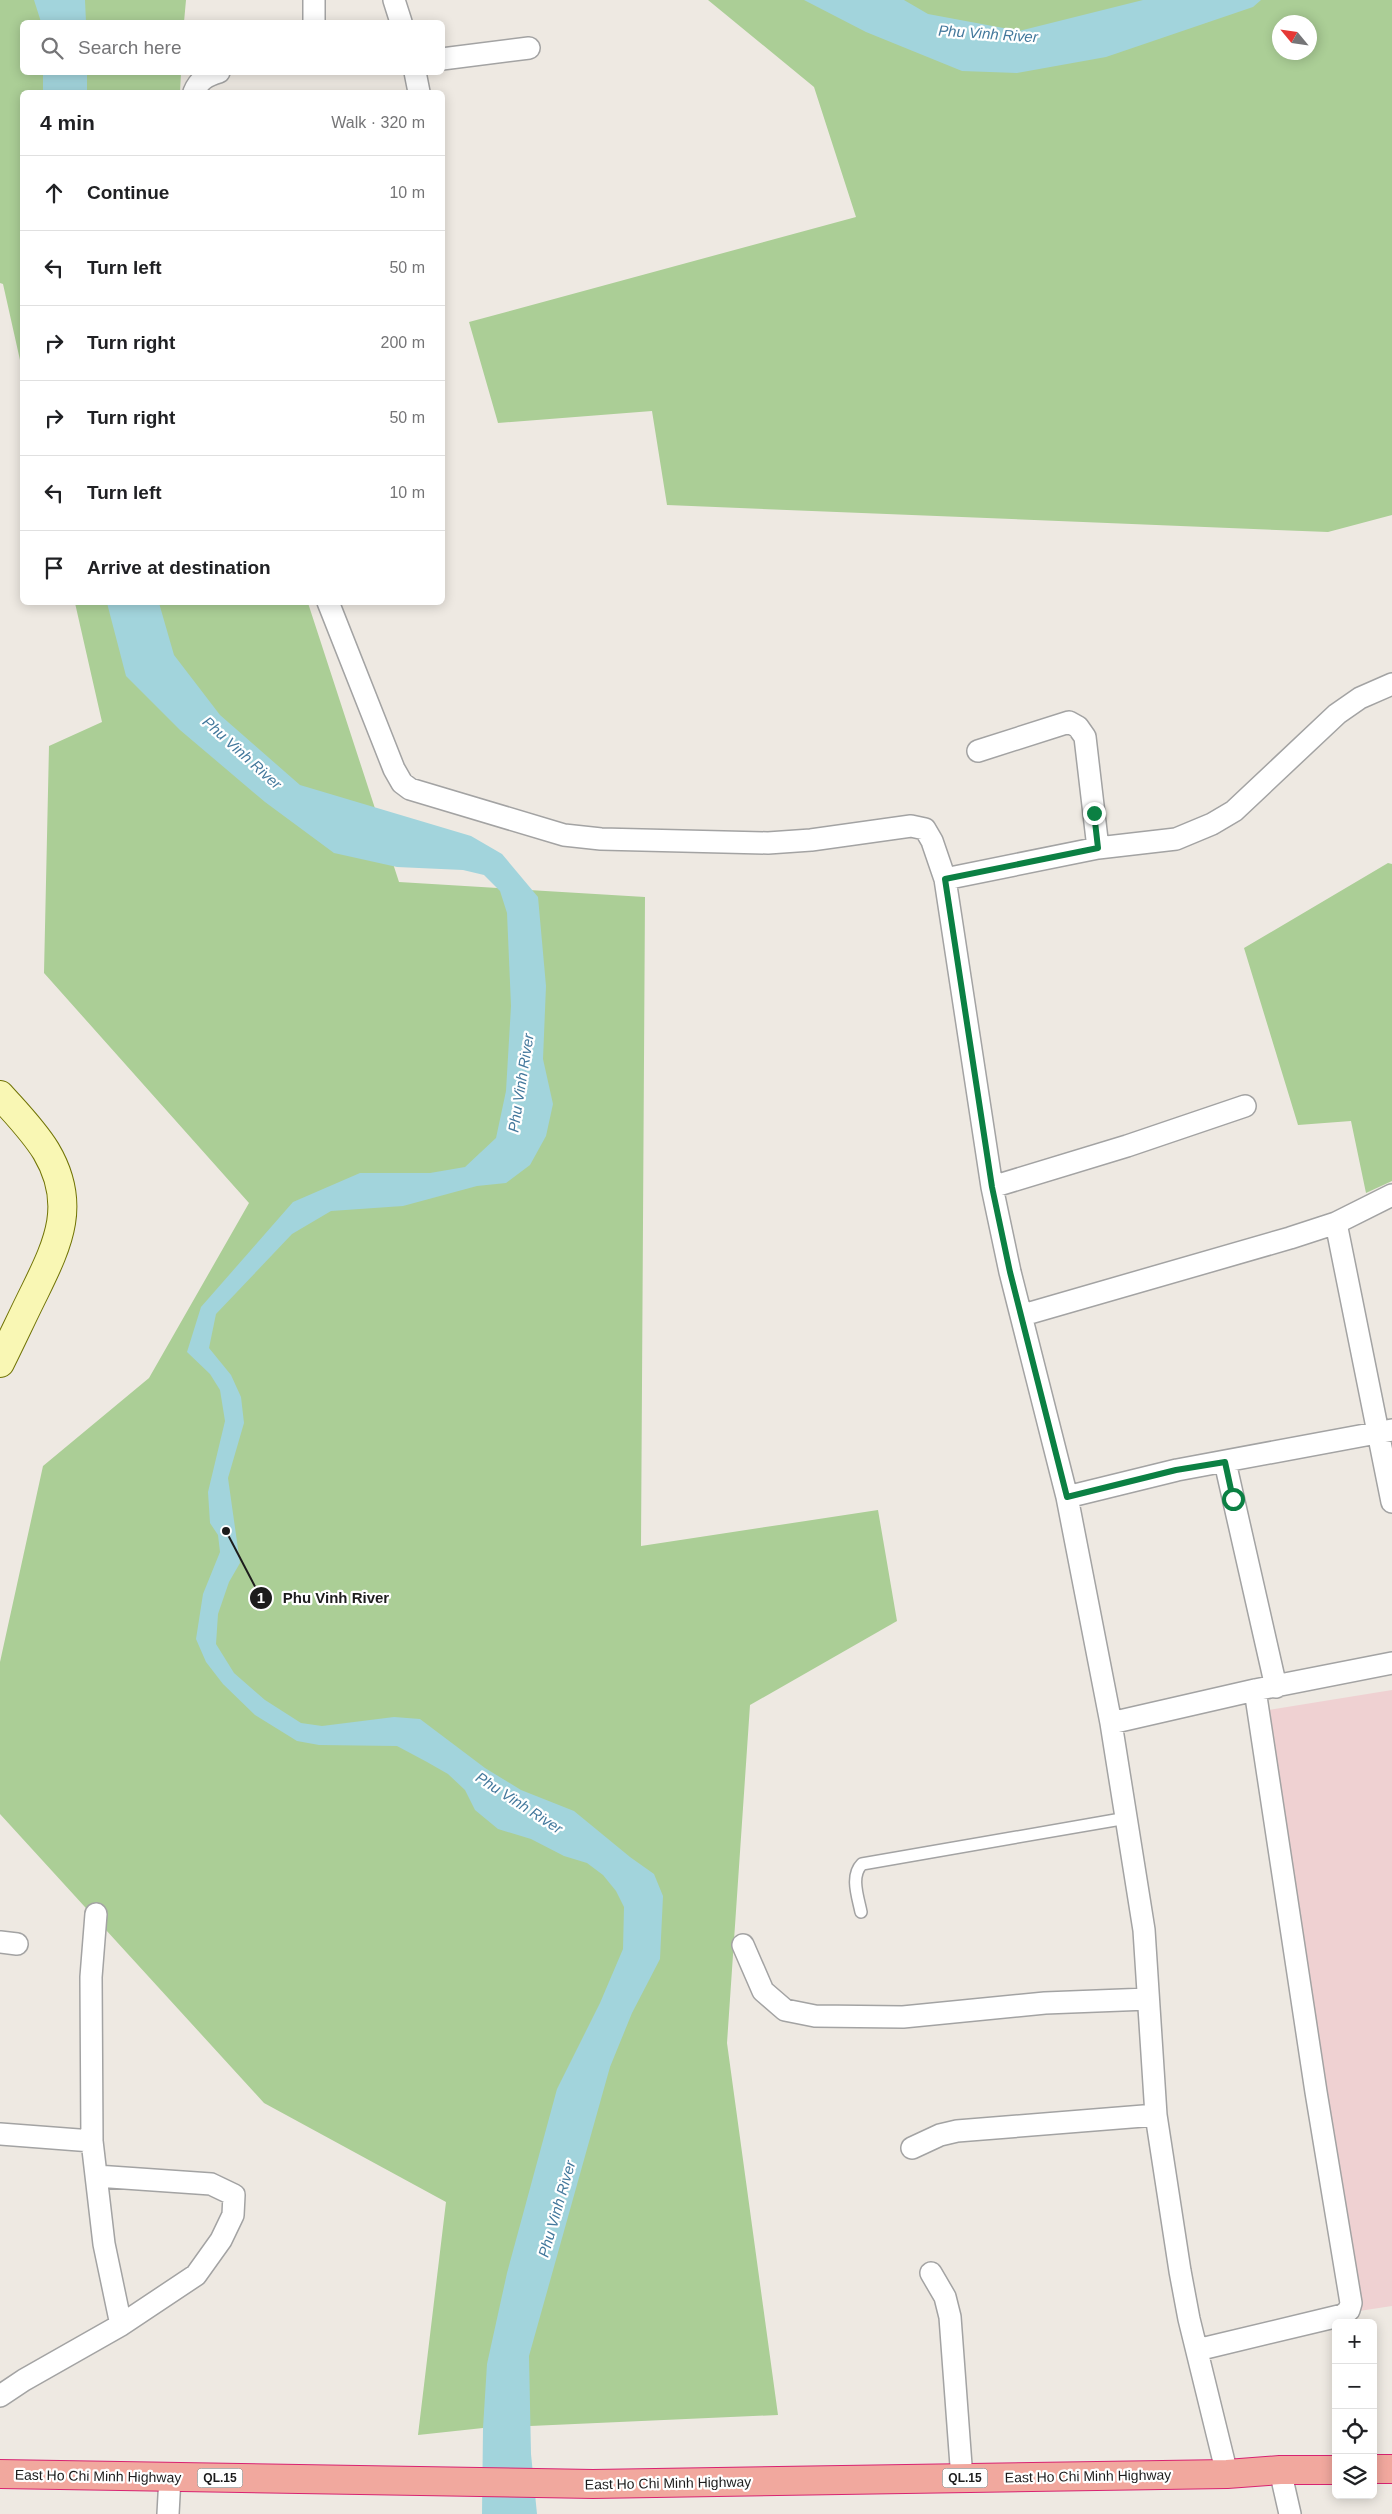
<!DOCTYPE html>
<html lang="en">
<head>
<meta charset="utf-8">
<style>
	:root { --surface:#fff; --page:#f2f2f2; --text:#202124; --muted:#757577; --line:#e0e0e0 }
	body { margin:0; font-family:Helvetica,sans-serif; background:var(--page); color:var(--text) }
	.controls { position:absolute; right:15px; bottom:15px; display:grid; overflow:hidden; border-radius:8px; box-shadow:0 2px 12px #0003 }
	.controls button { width:45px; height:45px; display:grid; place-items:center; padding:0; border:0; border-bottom:1px solid var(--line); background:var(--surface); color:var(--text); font:25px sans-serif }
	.compass { position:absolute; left:1272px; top:15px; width:45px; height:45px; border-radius:50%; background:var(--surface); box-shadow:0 2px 12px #0003; rotate:299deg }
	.stop { position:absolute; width:15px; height:15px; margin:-11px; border:4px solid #0b8043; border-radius:50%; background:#fff }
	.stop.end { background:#0b8043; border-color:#fff; box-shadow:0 1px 5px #0008 }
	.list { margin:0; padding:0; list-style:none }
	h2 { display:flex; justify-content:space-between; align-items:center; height:65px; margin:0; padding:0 20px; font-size:21px }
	h2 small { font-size:16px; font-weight:400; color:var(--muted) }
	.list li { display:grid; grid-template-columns:32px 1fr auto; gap:15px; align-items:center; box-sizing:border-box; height:75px; padding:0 20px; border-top:1px solid var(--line) }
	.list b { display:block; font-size:19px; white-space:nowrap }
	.list em { font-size:16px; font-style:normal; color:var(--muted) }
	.icon { flex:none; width:28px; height:28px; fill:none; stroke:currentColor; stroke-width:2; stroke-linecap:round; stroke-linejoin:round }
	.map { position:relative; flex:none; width:1392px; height:2514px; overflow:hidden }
	.search { position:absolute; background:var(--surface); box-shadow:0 2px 12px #0003; left:20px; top:20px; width:425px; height:55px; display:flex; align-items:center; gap:12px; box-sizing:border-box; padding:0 18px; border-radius:8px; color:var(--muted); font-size:19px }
	.panel { position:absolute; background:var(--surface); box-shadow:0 2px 12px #0003; left:20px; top:90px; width:425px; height:515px; border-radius:8px }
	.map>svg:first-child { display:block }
	.commercial { fill:#efd1d2 }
	.forest { fill:#abce96; fill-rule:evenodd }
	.water { fill:#a2d4dc }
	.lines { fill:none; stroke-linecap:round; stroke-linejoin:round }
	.service-casing { stroke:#a3a3a3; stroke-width:14 }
	.minor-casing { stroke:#a3a3a3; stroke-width:24 }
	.secondary-casing { stroke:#707304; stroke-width:30 }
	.trunk-casing { stroke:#d82371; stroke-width:30 }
	.service { stroke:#fff; stroke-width:11 }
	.minor { stroke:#fff; stroke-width:21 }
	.secondary { stroke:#f9f7b4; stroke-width:28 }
	.trunk { stroke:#f1a89e; stroke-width:28 }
	.route { stroke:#0b8043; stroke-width:6 }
	.labels { text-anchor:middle; stroke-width:4.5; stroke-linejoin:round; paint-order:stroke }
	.shield { fill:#fff; stroke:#606060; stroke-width:1 }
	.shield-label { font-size:12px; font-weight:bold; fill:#1c1c1c }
	.street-label { font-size:14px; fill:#1c1c1c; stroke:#fff }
	.water-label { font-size:15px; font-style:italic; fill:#43789c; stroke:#fff }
	.leader { fill:none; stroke:#1c1c1c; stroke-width:2 }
	.callout-dot { fill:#1c1c1c; stroke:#fff; stroke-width:2 }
	.mark-label { font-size:15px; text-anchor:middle; font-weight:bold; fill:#fff }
	.callout-label { font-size:15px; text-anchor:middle; font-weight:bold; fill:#1c1c1c; stroke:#fff; stroke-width:4.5; stroke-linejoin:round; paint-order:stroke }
</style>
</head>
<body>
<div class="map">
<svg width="1392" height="2514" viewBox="0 0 1392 2514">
	<rect width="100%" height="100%" fill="#eee9e2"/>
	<!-- commercial -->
	<path class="commercial" d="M1392 1690V2306L1359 2311 1269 1710Z"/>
	<!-- forest -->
	<path class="forest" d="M0 0H186L184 22H22V72L181 73 180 92H22V369L3 284 0 283Z
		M708 0H1392V515L1328 532 667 505 652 411 498 423 469 322 856 217 814 87ZM1280 22H1310V52H1280Z
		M75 603H308L399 882 645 897 641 1546 878 1510 897 1621 750 1705 727 2043 778 2415 483 2428 418 2435 446 2202 264 2103 0 1814V1662L43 1466 149 1378 249 1203 44 973 49 746 102 722Z
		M1388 863 1392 864V1181L1366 1193 1351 1121 1298 1125 1244 948Z"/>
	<!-- water -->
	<path class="water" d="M34 0H85L86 22H41Z
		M804 0H904L928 14 1019 31 1143 0H1261L1253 7 1106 57 1017 73 962 71 866 32Z
		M43 73H87V92H43Z
		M107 603H159L174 655 220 715 300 785 471 836 502 854 538 897 546 986 543 1059 553 1104 546 1136 530 1165 506 1183 477 1186 403 1206 331 1211 292 1234 216 1314 209 1348 231 1375 241 1397 244 1423 228 1478 240 1563 229 1582 218 1614 216 1644 234 1673 265 1700 301 1723 322 1726 394 1717 420 1719 485 1768 521 1790 574 1811 630 1857 654 1874 663 1896 660 1959 632 2013 610 2067 529 2356 531 2454 537 2514H482L483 2428 487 2364 507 2273 557 2089 600 2003 623 1949 624 1907 616 1891 603 1875 587 1863 564 1856 531 1839 498 1829 475 1810 465 1790 448 1774 427 1762 397 1746 319 1745 297 1741 255 1715 223 1684 206 1662 196 1639 203 1594 220 1552 218 1535 210 1523 208 1492 225 1421 220 1390 210 1374 187 1352 201 1307 293 1202 360 1173H430L465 1167 496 1138 506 1091 511 1006 507 913 500 891 484 875 463 870 397 867 334 853 265 802 180 730 126 676Z"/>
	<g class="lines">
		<defs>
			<path id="service" d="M861 1912C858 1897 850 1876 862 1864L1127 1818"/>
			<path id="minor" d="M314 0V22
				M394 0 401 22
				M442 59 529 48
				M415 72 419 92
				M194 92C199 80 206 76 219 72
				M328 602 394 769 402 783 410 789 564 835 601 839 768 843 811 840 911 826 925 829 932 841 945 879 992 1187 1010 1272 1067 1497 1111 1723 1144 1930 1156 2115 1180 2271 1189 2319 1227 2474
				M978 751 1069 722 1078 727 1085 737 1098 848
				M945 879 1098 848 1176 839 1212 824 1234 811 1337 714 1360 698 1392 684
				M992 1187 1127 1146 1245 1106
				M1336 1223 1392 1502
				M1023 1315 1290 1238 1336 1223 1392 1195
				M1225 1462 1276 1687
				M1067 1497 1177 1470 1392 1430
				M1111 1723 1255 1690 1392 1663
				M96 1914 91 1977 92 2141 104 2244 121 2325
				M0 1942 17 1944
				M743 1945 763 1991 785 2010 815 2016 903 2017 1045 2003 1148 1999
				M0 2134 92 2141
				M912 2148 940 2135 957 2131 1156 2115
				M931 2273 945 2297 950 2317 962 2479
				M1197 2350 1343 2315 1349 2310 1351 2303 1316 2092 1255 1690
				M0 2396 24 2380 121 2325 196 2275 221 2240 233 2215 234 2195 211 2184 96 2176
				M1280 2470 1290 2514
				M168 2514 170 2477"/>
			<path id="secondary" d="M0 1095C16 1113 33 1130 46 1151 77 1203 59 1242 35 1291 23 1315 12 1339 0 1363"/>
			<path id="trunk" d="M1373 2469H1392
				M0 2474 593 2484 1227 2474 1280 2470H1336"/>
		</defs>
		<!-- service casing -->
		<use href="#service" class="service-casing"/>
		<!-- minor casing -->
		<use href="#minor" class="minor-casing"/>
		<!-- secondary casing -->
		<use href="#secondary" class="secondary-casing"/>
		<!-- trunk casing -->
		<use href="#trunk" class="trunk-casing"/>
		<!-- service -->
		<use href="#service" class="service"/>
		<!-- minor -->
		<use href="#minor" class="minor"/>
		<!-- secondary -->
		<use href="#secondary" class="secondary"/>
		<!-- trunk -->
		<use href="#trunk" class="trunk"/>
	</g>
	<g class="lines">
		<!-- route -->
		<path class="route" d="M1094 813 1098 848 945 879 992 1187 1010 1272 1067 1497 1176 1470 1225 1462 1233 1499"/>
	</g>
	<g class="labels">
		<!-- shield labels -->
		<g class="shield">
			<rect x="197.5" y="2468.5" width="45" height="19" rx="4"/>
			<rect x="942.5" y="2468.5" width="45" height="19" rx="4"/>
		</g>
		<g class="shield-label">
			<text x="220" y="2482">QL.15</text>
			<text x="965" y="2482">QL.15</text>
		</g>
		<!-- street labels -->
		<g class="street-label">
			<text transform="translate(98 2476) rotate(1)" y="5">East Ho Chi Minh Highway</text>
			<text transform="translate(1088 2476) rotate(-1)" y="5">East Ho Chi Minh Highway</text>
			<text transform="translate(668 2483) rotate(-1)" y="5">East Ho Chi Minh Highway</text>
		</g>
		<!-- water labels -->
		<g class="water-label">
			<text transform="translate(988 34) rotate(4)" y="5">Phu Vinh River</text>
			<text transform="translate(242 753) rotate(42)" y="5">Phu Vinh River</text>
			<text transform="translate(521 1083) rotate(-81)" y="5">Phu Vinh River</text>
			<text transform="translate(519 1803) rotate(33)" y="5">Phu Vinh River</text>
			<text transform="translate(557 2209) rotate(-74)" y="5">Phu Vinh River</text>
		</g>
	</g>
	<!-- callouts -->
	<path class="leader" d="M226 1531L261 1598"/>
	<g class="callout-dot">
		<circle cx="226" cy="1531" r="5"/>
		<circle cx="261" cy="1598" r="12"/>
	</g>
	<g class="mark-label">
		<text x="261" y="1603">1</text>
	</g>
	<g class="callout-label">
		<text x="336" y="1603">Phu Vinh River</text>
	</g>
</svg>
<div class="controls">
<button>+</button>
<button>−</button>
<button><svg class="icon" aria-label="locate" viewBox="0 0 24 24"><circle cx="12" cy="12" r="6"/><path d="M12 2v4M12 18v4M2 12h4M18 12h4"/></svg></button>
<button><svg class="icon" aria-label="layers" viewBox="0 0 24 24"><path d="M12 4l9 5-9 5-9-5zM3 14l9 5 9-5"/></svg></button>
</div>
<svg class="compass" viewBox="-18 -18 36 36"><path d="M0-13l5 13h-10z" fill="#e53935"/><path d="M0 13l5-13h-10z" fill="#757577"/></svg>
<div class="stop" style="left:1233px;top:1499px"></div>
<div class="stop end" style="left:1094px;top:813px"></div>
<div class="search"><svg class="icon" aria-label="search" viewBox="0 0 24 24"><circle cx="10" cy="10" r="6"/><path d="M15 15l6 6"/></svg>Search here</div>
<section class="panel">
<h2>4 min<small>Walk · 320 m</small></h2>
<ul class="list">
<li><svg class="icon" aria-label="ahead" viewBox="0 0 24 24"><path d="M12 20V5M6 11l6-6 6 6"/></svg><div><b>Continue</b></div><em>10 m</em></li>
<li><svg class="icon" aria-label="left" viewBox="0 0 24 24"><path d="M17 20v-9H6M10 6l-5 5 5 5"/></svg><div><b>Turn left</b></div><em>50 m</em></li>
<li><svg class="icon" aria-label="right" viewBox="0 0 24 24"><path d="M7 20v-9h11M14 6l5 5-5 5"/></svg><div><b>Turn right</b></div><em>200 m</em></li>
<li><svg class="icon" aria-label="right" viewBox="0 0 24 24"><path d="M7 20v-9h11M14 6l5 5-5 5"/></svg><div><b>Turn right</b></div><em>50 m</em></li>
<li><svg class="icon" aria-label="left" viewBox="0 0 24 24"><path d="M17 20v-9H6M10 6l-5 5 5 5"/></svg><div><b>Turn left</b></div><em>10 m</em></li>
<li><svg class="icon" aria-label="arrive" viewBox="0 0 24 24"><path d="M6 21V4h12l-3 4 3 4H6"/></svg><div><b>Arrive at destination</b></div></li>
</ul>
</section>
</div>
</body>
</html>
